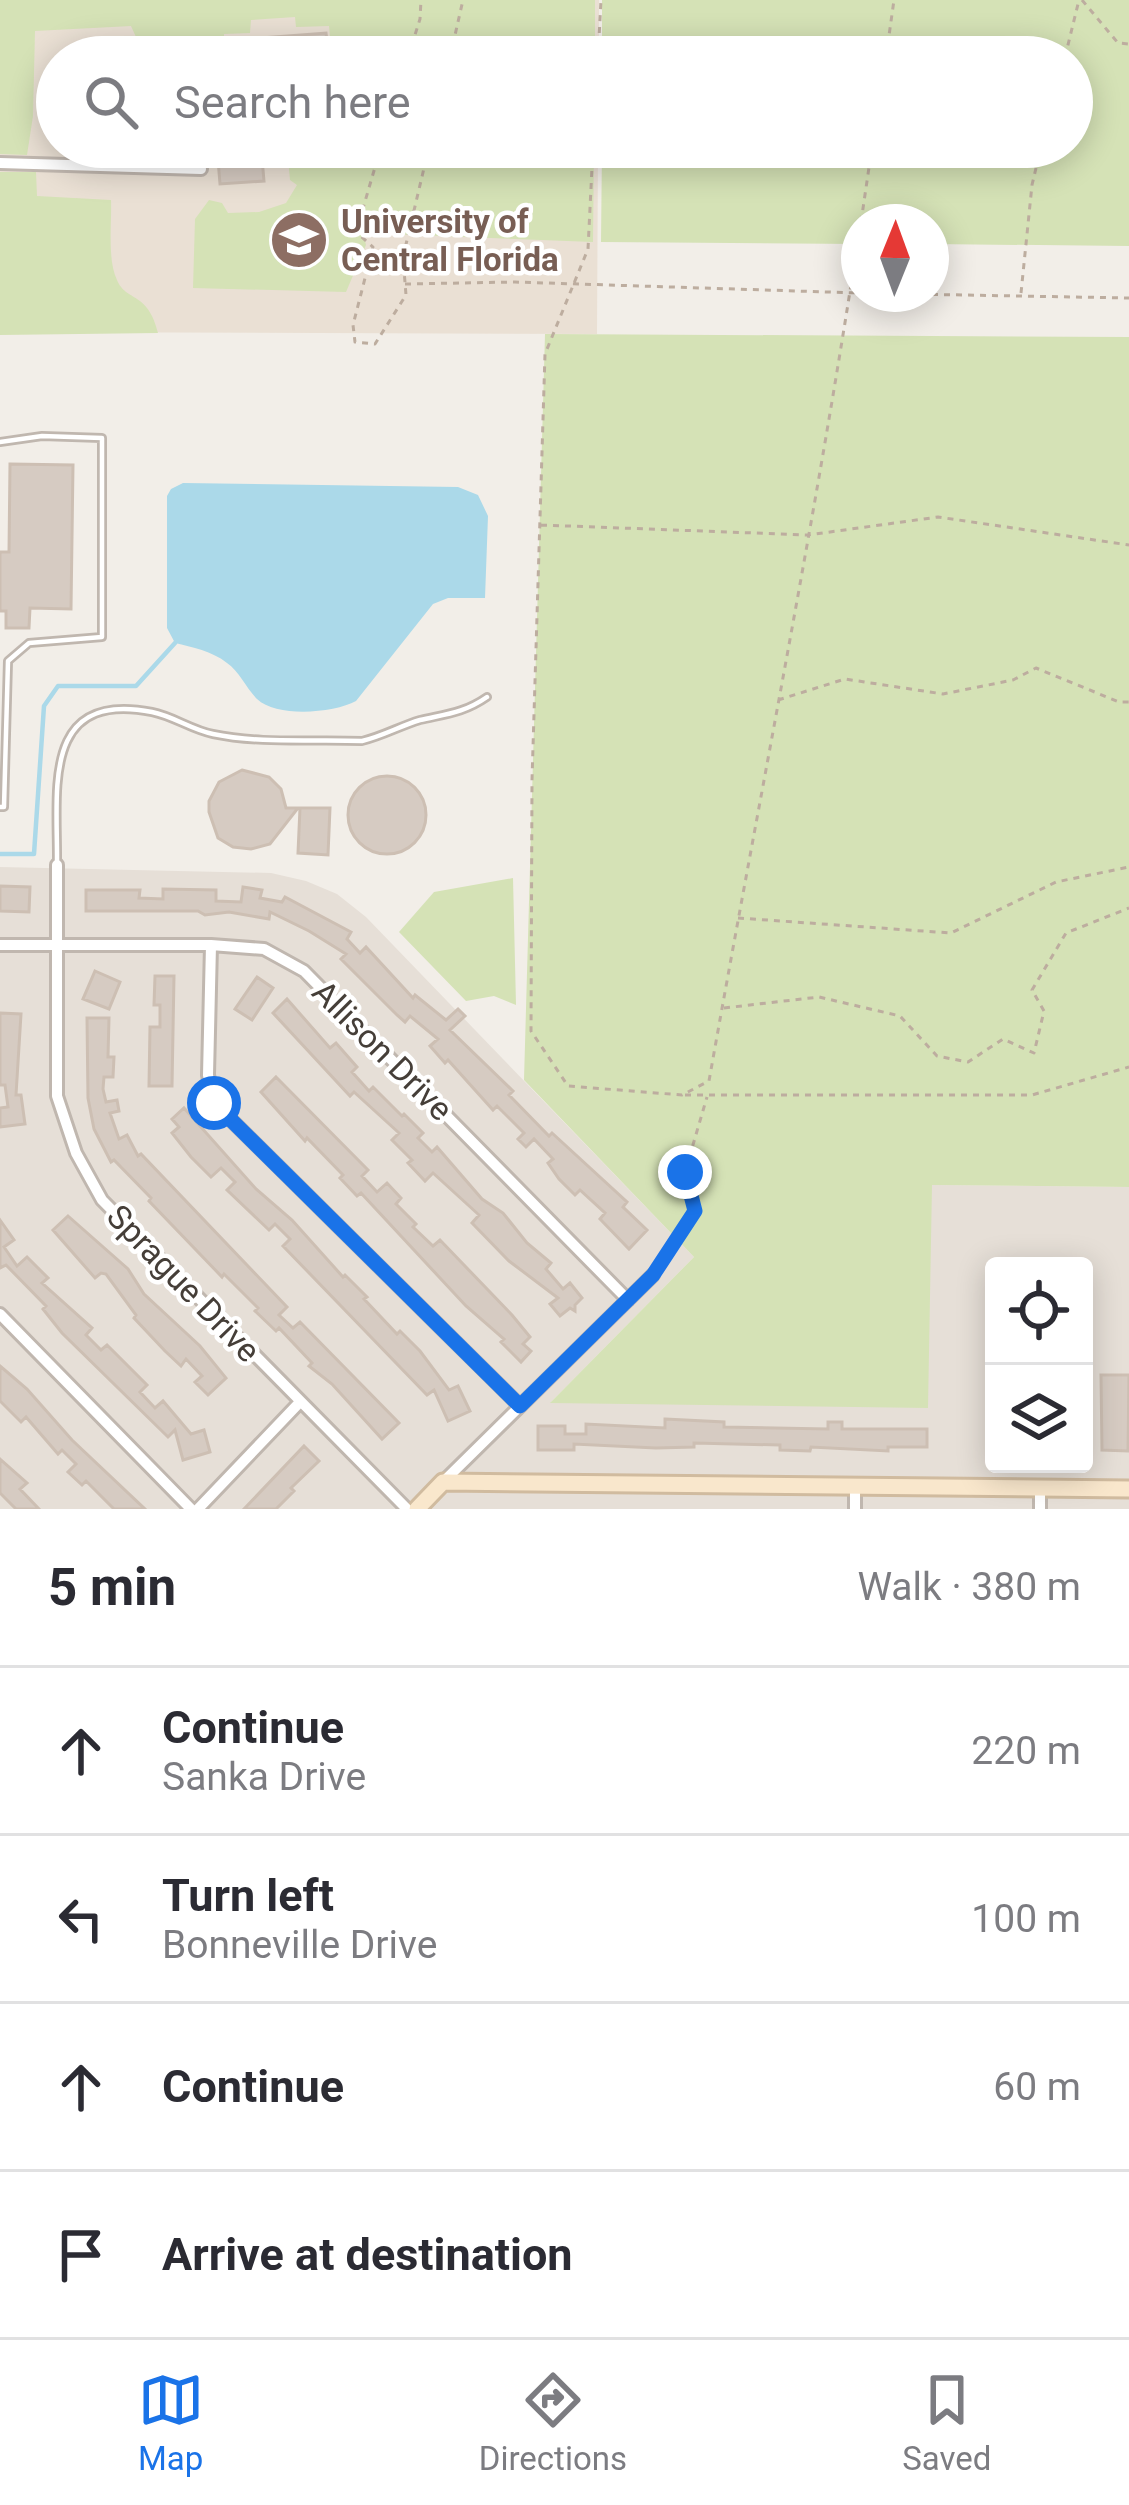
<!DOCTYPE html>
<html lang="en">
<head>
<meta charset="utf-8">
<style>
	:root { --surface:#fff; --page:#f7f7f7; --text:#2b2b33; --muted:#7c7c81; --line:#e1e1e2; --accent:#1a73e8 }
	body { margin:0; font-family:Roboto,sans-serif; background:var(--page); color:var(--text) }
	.controls { position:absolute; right:36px; bottom:36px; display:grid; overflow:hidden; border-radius:12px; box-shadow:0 6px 30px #0003 }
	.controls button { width:108px; height:108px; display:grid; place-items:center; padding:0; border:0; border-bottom:3px solid var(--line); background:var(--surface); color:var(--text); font:60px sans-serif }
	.compass { position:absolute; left:841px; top:204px; width:108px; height:108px; border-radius:50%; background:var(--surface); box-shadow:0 6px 30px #0003; rotate:1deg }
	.stop { position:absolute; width:36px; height:36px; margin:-27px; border:9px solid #1a73e8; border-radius:50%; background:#fff }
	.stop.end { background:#1a73e8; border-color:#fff; box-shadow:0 3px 12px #0008 }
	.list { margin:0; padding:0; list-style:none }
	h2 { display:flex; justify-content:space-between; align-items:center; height:156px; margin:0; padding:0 48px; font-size:51px }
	h2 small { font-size:39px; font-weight:400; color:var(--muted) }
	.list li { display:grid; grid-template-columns:78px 1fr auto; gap:36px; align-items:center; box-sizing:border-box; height:168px; padding:0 48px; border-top:3px solid var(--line) }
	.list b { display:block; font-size:45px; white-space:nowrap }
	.list p { margin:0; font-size:39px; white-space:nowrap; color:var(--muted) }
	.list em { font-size:39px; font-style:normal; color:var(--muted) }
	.icon { flex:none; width:66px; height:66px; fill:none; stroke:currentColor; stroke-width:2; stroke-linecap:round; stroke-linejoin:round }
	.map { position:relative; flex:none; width:1129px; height:1509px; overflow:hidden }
	.search { position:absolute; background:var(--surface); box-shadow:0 6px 30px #0003; left:36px; right:36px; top:36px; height:132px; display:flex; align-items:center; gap:30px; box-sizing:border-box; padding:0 42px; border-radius:66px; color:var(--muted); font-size:45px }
	.sheet { height:828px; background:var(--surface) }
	nav { display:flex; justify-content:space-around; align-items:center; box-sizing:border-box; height:168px; border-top:3px solid var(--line); background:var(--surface); font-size:33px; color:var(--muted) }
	nav a { display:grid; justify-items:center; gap:6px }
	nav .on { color:var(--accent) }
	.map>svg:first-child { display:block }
	.residential { fill:#e6dfd7; fill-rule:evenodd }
	.education { fill:#eae0d4 }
	.green { fill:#d5e2b6 }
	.water { fill:#abd9e9 }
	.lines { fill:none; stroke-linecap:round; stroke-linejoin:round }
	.stream { stroke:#abd9e9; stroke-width:4.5 }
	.building { fill:#d6cbc2; stroke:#cdbfb3; stroke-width:3 }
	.lane-casing { stroke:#c0b7af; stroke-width:10 }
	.street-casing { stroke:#c0b7af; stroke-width:16 }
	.secondary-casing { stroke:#d0bb9f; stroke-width:21 }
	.path { stroke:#bdad9f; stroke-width:3; stroke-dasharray:6 6; stroke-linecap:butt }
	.lane { stroke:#fff; stroke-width:4.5 }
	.street { stroke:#fff; stroke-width:10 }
	.secondary { stroke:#f9e7cc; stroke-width:15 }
	.route { stroke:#1a73e8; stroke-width:15 }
	.labels { text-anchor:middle; stroke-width:9; stroke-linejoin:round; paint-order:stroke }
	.education-label { font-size:33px; font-weight:bold; fill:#785e54; stroke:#fff; text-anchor:start }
	.street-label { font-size:33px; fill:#453e38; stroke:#fff }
</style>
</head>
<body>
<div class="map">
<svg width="1129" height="1509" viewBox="0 0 1129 1509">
	<rect width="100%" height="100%" fill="#f2eee8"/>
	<!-- residential -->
	<path class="residential" d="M0 867 271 873 306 881 337 894 366 917 694 1257 551 1402 932 1185 1129 1187V1509H0ZM994 1266H1084V1464H994Z"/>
	<!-- education -->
	<path class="education" d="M0 0H599V57H57V147H598L597 334 0 332Z"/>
	<!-- green -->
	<path class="green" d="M0 0H595V57H332L329 26 296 27 295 17 251 20 250 33 224 34V39L136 37 131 26 35 31 33 116 27 155 0 154Z
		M602 0H1129V246L931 244V222H859V244L601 242 602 147H1072V57H602Z
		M287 147H594L593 242 363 233 366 245 346 292 193 288 195 219 209 200 222 203 228 213 259 212 286 203 297 185 290 180Z
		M0 172H36L37 196 111 200C112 223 107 259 117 280 126 302 148 291 158 333L0 335Z
		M545 334 1129 337V1187L932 1185 928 1408 550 1403 694 1257 524 1080Z
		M513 878 516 1005 494 996 466 1001 399 932 434 892Z"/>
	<!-- water -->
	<path class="water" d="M183 483 458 487 478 495 488 516 485 598H448L433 604 356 701C334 713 277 718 257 699 246 688 239 671 227 663 212 651 192 647 175 643L167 628V496L171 489Z"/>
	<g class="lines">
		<!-- stream -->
		<path class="stream" d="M0 854H34L44 706 58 686H136L175 643"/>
	</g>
	<!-- building -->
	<path class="building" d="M326 33 329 57H234L233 40Z
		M217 147H261L264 181 220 184Z
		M10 464 73 465 71 609 30 608 29 628H6V611H0V552H9Z
		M242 770 269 777 281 789 286 808H298L270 844 251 849 233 847 218 838 209 812V801L219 782Z
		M348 815a39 39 0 1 1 78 0a39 39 0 1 1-78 0Z
		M300 808H330L328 855 298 853Z
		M0 886 30 887 29 912 0 911Z
		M243 887 262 890 260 898 282 902 285 897 351 932 347 939 360 953 366 947 413 998 415 995 446 1020 458 1009 465 1016 450 1030 513 1091 509 1095 549 1136 552 1133 627 1202 623 1207 647 1230 629 1249 600 1219 605 1213 580 1190 575 1195 559 1179 548 1163 553 1159 534 1139 526 1147 518 1139 524 1133 497 1106 493 1110 448 1060 445 1063 430 1046 438 1039 410 1016 405 1022 397 1015 341 959 346 954 309 931 270 912 269 919 229 912 205 915 198 911H86V890H140L139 898 163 899V889L216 890V901L241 902Z
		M95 971 120 982 109 1009 83 999Z
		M155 976H174L172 1086H149L150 1027H160V1005H154Z
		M257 977 273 988 252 1020 235 1009Z
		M287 999 330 1048 336 1043 357 1067 352 1072 369 1091 373 1087 402 1116 404 1114 423 1133 418 1138 432 1152 437 1147 482 1199 503 1213 527 1243 551 1263 546 1269 563 1289 570 1283 582 1298 575 1305V1311L570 1308 560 1316 550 1304 558 1298 509 1261 472 1223 479 1215 433 1173 425 1181 408 1163 412 1160 392 1140 399 1133 354 1092 350 1096 273 1013Z
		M0 1013 21 1014 16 1095H21L25 1124 0 1127V1108L8 1107 5 1085H0Z
		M87 1018H109L108 1057H114L113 1077H104L103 1089 106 1102 117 1100 119 1111 110 1113 119 1139 127 1135 138 1156 141 1154 287 1307 279 1315 293 1328 300 1322 399 1423 382 1439 332 1384 309 1366 312 1363 279 1328 276 1331 255 1311 258 1308 224 1274 222 1277 149 1201 151 1198 114 1160 111 1162 94 1129 88 1098Z
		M276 1077 368 1170 362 1176 377 1192 387 1183 401 1198 396 1204 416 1224 413 1227 433 1246 440 1240 512 1315 530 1337 523 1344 531 1351 521 1362 501 1342 504 1339 466 1306 361 1193 357 1196 340 1178 343 1175 307 1138 305 1141 261 1092Z
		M184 1108 256 1189 292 1220 343 1277 345 1275 367 1297 364 1299 397 1334 400 1331 420 1351 449 1390 458 1386 470 1411 448 1421 434 1390 427 1395 283 1246 290 1239 275 1224 269 1230 227 1190 235 1182 221 1168 211 1177 191 1157 172 1133 179 1127 172 1119Z
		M68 1216 128 1269 144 1294 200 1346 226 1378 208 1395 195 1382 202 1376 186 1359 181 1366 165 1351 134 1318 136 1315 106 1274 101 1273 95 1278 53 1230Z
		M0 1220 14 1240 4 1247 17 1266 27 1257 48 1278 42 1283 92 1328 86 1335 101 1350 107 1345 147 1385 140 1392 155 1408 163 1401 191 1434 204 1430 210 1452 183 1460 175 1430 168 1437 62 1333 43 1309 46 1306 6 1265 0 1268Z
		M0 1366 27 1389 72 1440 145 1509H114L86 1481 82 1485 68 1472 76 1464 62 1450 58 1454 26 1417 21 1422 0 1401Z
		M1101 1375H1129L1128 1451 1102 1450Z
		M665 1419 724 1422V1427L828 1429V1422H842V1429H927V1447H888V1451L811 1447 810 1451 780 1450V1445L694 1443V1447L656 1448 574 1444V1450H538V1426H565V1434H586V1424L665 1428Z
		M304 1446 319 1461 291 1488 294 1491 276 1509H244Z
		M0 1459 27 1483 20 1489 39 1509H16L0 1493Z"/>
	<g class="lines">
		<defs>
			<path id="lane" d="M0 442 42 436 102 438V637L29 643 8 661 4 807H0
				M57 865C58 791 40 690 152 712 173 716 192 730 213 734 260 744 314 739 362 741 383 736 400 726 420 720 446 714 464 713 487 697"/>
			<path id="street" d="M0 163 201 169
				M57 865V1096L76 1153 102 1200 407 1509
				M0 945H211L264 949 304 971 628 1300
				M211 945 208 1075 214 1103 520 1406
				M0 1314 191 1509
				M443 1482 653 1275
				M198 1509 300 1402
				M855 1509V1486
				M1040 1509V1488"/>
			<path id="secondary" d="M417 1509 443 1482 1129 1489"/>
		</defs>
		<!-- lane casing -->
		<use href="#lane" class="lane-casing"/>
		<!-- street casing -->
		<use href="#street" class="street-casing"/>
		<!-- secondary casing -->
		<use href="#secondary" class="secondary-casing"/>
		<!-- path -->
		<path class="path" d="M1082 0 1118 43 1129 44
			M408 57 420 19 421 0
			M450 57 463 0
			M598 57 601 0
			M886 57 894 0
			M1065 57 1079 0
			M381 147 356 232 373 247 353 325 355 342 375 344 406 295 403 257 429 147
			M593 147 588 249 545 354 532 780 531 1031 568 1086 682 1095 709 1081C759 799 816 517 859 233
			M861 222 872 147
			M405 284 515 282 859 293
			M1021 293 1032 185 1041 147
			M908 294 1129 298
			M541 525 808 535 938 517 1129 545
			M778 700 845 679 943 694 1013 680 1036 668 1119 702H1129
			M738 918 951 933 1056 882 1129 867
			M724 1008 819 997 900 1016 937 1056 968 1062 1003 1039 1034 1053 1044 1011 1032 990 1066 933 1129 908
			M685 1095H1032L1129 1067
			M660 1265 695 1211 685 1172 707 1097"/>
		<!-- lane -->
		<use href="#lane" class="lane"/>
		<!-- street -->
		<use href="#street" class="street"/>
		<!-- secondary -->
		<use href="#secondary" class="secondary"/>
	</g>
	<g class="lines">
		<!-- route -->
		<path class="route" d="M214 1103 520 1406 653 1275 695 1211 685 1172"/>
	</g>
	<!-- icons -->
	<defs>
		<symbol id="university-disc" viewBox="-11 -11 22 22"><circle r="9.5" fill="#8d6e63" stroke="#fff"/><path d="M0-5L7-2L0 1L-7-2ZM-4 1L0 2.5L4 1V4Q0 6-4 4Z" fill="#fff"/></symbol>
	</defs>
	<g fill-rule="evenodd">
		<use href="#university-disc" x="266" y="207" width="66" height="66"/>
	</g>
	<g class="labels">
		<!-- education labels -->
		<g class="education-label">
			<text x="341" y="233">University of<tspan x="341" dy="38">Central Florida</tspan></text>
		</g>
		<!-- street labels -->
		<g class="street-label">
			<text transform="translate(383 1050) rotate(45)" y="12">Allison Drive</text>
			<text transform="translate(184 1283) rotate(46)" y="12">Sprague Drive</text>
		</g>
	</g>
</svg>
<div class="controls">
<button><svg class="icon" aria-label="locate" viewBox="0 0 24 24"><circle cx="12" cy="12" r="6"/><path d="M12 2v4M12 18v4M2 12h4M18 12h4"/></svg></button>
<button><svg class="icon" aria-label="layers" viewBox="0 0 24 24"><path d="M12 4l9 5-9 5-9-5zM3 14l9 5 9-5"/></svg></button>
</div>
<svg class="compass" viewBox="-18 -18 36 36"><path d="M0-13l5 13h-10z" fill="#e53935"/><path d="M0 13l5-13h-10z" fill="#7c7c81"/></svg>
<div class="stop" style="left:214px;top:1103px"></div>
<div class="stop end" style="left:685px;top:1172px"></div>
<div class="search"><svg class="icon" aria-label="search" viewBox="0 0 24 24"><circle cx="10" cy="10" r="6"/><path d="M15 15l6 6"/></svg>Search here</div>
</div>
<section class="sheet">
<h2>5 min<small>Walk · 380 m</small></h2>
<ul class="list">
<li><svg class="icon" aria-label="ahead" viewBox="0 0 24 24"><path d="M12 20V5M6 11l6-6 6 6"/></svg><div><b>Continue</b><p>Sanka Drive</p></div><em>220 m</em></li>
<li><svg class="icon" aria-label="left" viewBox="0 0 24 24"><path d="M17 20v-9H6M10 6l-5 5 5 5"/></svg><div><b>Turn left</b><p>Bonneville Drive</p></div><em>100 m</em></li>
<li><svg class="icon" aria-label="ahead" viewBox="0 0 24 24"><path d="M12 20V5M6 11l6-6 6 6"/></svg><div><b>Continue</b></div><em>60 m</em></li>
<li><svg class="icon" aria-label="arrive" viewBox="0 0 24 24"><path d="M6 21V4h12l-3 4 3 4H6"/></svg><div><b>Arrive at destination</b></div></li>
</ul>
</section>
<nav>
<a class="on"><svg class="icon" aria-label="map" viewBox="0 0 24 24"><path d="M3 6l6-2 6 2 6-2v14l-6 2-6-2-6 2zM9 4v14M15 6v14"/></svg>Map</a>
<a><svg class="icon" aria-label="directions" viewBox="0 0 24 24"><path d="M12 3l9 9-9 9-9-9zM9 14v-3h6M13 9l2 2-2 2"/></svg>Directions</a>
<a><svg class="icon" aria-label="saved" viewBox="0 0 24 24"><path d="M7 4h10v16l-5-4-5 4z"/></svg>Saved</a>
</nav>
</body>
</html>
